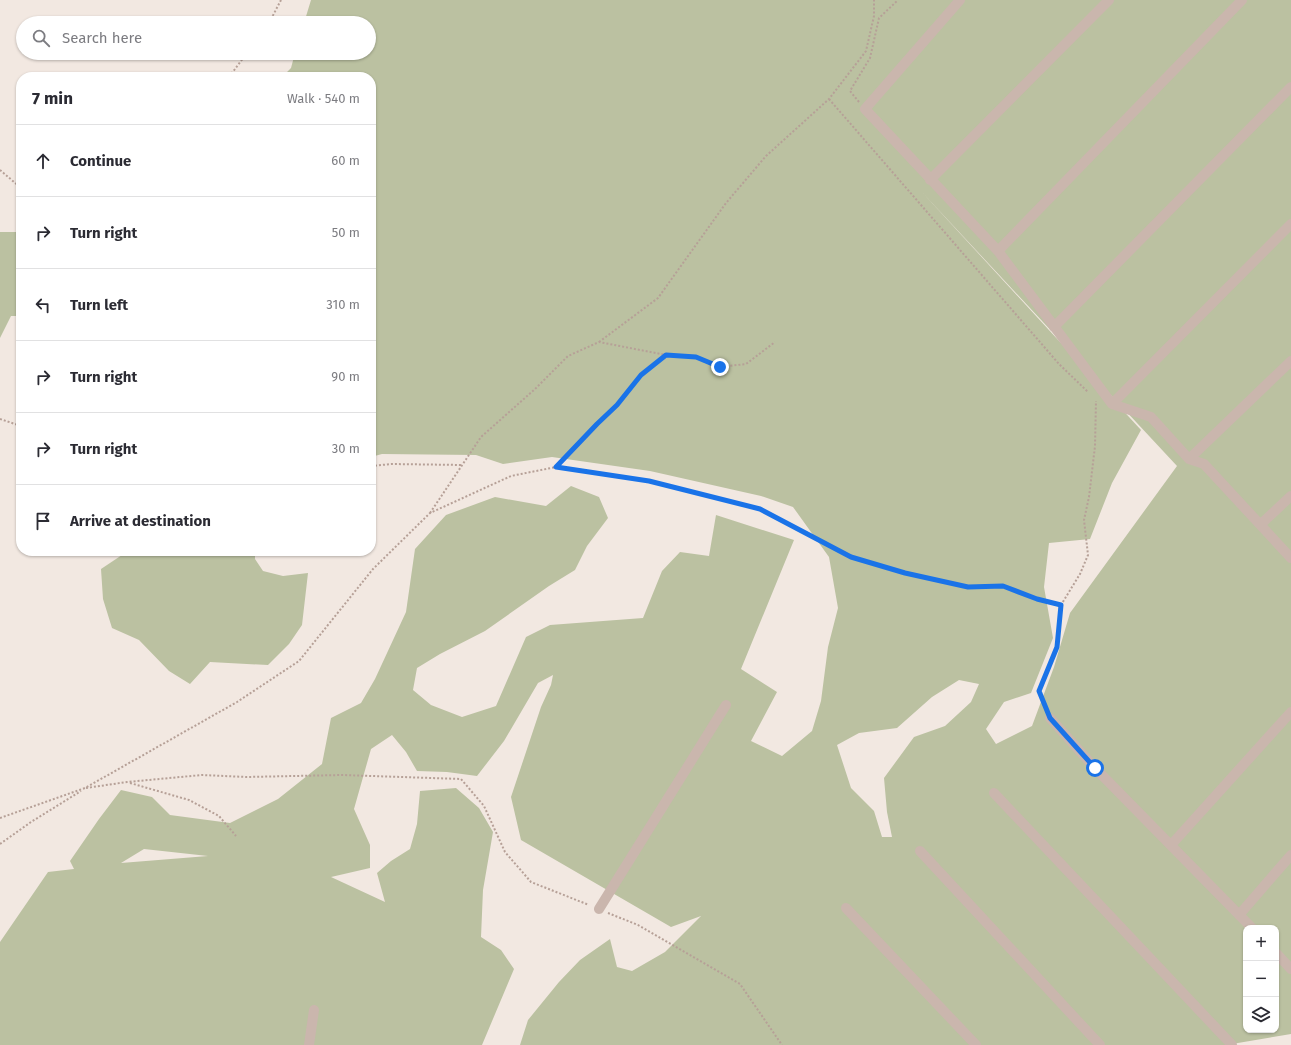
<!DOCTYPE html>
<html lang="en">
<head>
<meta charset="utf-8">
<style>
	:root { --surface:#fff; --page:#f7f7f7; --text:#2b2b33; --muted:#7c7c81; --line:#e1e1e2 }
	body { margin:0; font-family:"Fira Sans",sans-serif; background:var(--page); color:var(--text) }
	.controls { position:absolute; right:12px; bottom:12px; display:grid; overflow:hidden; border-radius:8px; box-shadow:0 1px 3px #0004 }
	.controls button { width:36px; height:36px; display:grid; place-items:center; padding:0; border:0; border-bottom:1px solid var(--line); background:var(--surface); color:var(--text); font:20px sans-serif }
	.stop { position:absolute; width:12px; height:12px; margin:-9px; border:3px solid #1a73e8; border-radius:50%; background:#fff }
	.stop.end { background:#1a73e8; border-color:#fff; box-shadow:0 1px 4px #0008 }
	.list { margin:0; padding:0; list-style:none }
	h2 { display:flex; justify-content:space-between; align-items:center; height:52px; margin:0; padding:0 16px; font-size:17px }
	h2 small { font-size:13px; font-weight:400; color:var(--muted) }
	.list li { display:grid; grid-template-columns:26px 1fr auto; gap:12px; align-items:center; box-sizing:border-box; height:72px; padding:0 16px; border-top:1px solid var(--line) }
	.list b { display:block; font-size:15px; white-space:nowrap }
	.list em { font-size:13px; font-style:normal; color:var(--muted) }
	.icon { flex:none; width:22px; height:22px; fill:none; stroke:currentColor; stroke-width:2; stroke-linecap:round; stroke-linejoin:round }
	.map { position:relative; flex:none; width:1291px; height:1045px; overflow:hidden }
	.search { position:absolute; background:var(--surface); box-shadow:0 1px 3px #0004; left:16px; top:16px; width:360px; height:44px; display:flex; align-items:center; gap:10px; box-sizing:border-box; padding:0 14px; border-radius:22px; color:var(--muted); font-size:15px }
	.panel { position:absolute; background:var(--surface); box-shadow:0 1px 3px #0004; left:16px; top:72px; width:360px; height:484px; border-radius:16px }
	.map>svg:first-child { display:block }
	.green { fill:#bbc1a1; fill-rule:evenodd }
	.lines { fill:none; stroke-linecap:round; stroke-linejoin:round }
	.path { stroke:#b6a097; stroke-width:2; stroke-dasharray:2 2; stroke-linecap:butt }
	.minor { stroke:#cab6ad; stroke-width:10 }
	.route { stroke:#1a73e8; stroke-width:5 }
</style>
</head>
<body>
<div class="map">
<svg width="1291" height="1045" viewBox="0 0 1291 1045">
	<rect width="100%" height="100%" fill="#f2e8e1"/>
	<!-- green -->
	<path class="green" d="M311 0H1291V1034L1226 1045H520L528 1020 559 982 580 960 610 939 617 967 632 971 665 952 701 916 671 927 521 840 511 797 541 707 551 685 553 675 538 683 504 741 477 776 447 772 417 771 406 752 392 735 371 749 354 809 370 845V868L331 877 385 902 377 873 391 861 410 849 417 824 420 791 456 788 479 808 493 832 483 890 481 937 501 950 514 969 482 1045H0V942L48 872 74 869 70 861 99 819 121 790 152 797 170 815 230 823 278 799 322 764 331 718 361 703 375 679 406 612 415 549 446 515 495 497 546 506 571 486 599 497 608 518 587 546 575 570 549 586 485 631 440 654 417 668 413 690 431 705 462 717 496 706 526 637 550 625 643 618 662 571 680 552 709 556 716 515 794 540 741 669 777 692 751 741 782 756 812 731 821 701 828 647 838 608 829 557 793 507 761 496 650 471 552 457 503 464 476 455 382 454 371 457V77H282L291 68 295 53H369V23H304ZM920 190 1177 466 1070 613 1054 667 1032 726 996 744 986 729 1004 702 1031 693 1053 638 1044 587 1049 543 1090 539 1112 483 1141 430ZM959 680 979 684 971 702 945 726 914 737 884 778 887 812 892 837H882L874 811 851 788 837 745 859 733 897 728 932 697ZM144 849 208 856 121 863ZM1246 928H1276V1030H1246Z
		M0 232H21V316H11L0 338Z
		M128 551H255V559L263 571 283 576 308 573 302 625 289 644 268 665 210 662 190 684 169 671 139 640 112 628 103 599 101 569Z"/>
	<g class="lines">
		<!-- path -->
		<path class="path" d="M269 23 281 0
			M229 77 247 53
			M829 99 1059 364 1088 392
			M859 102 850 91 870 58 879 18 898 0
			M0 170 21 188
			M599 342 658 298 726 203 766 156 829 99 866 51 874 16V0
			M0 419 21 426
			M371 466 392 464 462 465
			M556 467 597 424 617 405 641 375 666 355 696 357 720 367 746 364 775 342
			M430 513 481 437 535 389 568 356 599 342 666 355
			M1046 708 1039 691 1057 647 1061 605
			M130 783 189 800 219 816 236 836
			M86 788 127 782 202 775 246 777 342 775 461 779 484 806 505 852 531 882 589 905
			M0 818 85 788 237 702 299 661 373 569 430 513 511 476 556 467 649 481 760 509 851 557 905 573 968 587 1003 586 1037 599 1061 605 1080 574 1088 555 1084 520 1089 497 1095 446 1096 401
			M0 844 31 822 81 791
			M608 913 638 925 740 984 782 1045"/>
		<!-- minor -->
		<path class="minor" d="M960 0 865 109 998 251 1112 404 1151 417 1189 459
			M930 180 1109 0
			M998 251 1242 0
			M1054 327 1291 87
			M1291 361 1189 459 1204 464 1291 558
			M1112 404 1291 224
			M1261 524 1291 496
			M1050 718 1095 768 1252 928
			M994 793 1232 1045
			M1171 845 1291 712
			M920 851 1100 1045
			M846 908 976 1045
			M599 909 726 705
			M1239 915 1291 855
			M1276 953 1291 969
			M309 1045 314 1010"/>
	</g>
	<g class="lines">
		<!-- route -->
		<path class="route" d="M720 367 696 357 666 355 641 375 617 405 597 424 556 467 649 481 760 509 851 557 905 573 968 587 1003 586 1037 599 1061 605 1057 647 1039 691 1050 718 1095 768"/>
	</g>
</svg>
<div class="controls">
<button>+</button>
<button>−</button>
<button><svg class="icon" aria-label="layers" viewBox="0 0 24 24"><path d="M12 4l9 5-9 5-9-5zM3 14l9 5 9-5"/></svg></button>
</div>
<div class="stop" style="left:1095px;top:768px"></div>
<div class="stop end" style="left:720px;top:367px"></div>
<div class="search"><svg class="icon" aria-label="search" viewBox="0 0 24 24"><circle cx="10" cy="10" r="6"/><path d="M15 15l6 6"/></svg>Search here</div>
<section class="panel">
<h2>7 min<small>Walk · 540 m</small></h2>
<ul class="list">
<li><svg class="icon" aria-label="ahead" viewBox="0 0 24 24"><path d="M12 20V5M6 11l6-6 6 6"/></svg><div><b>Continue</b></div><em>60 m</em></li>
<li><svg class="icon" aria-label="right" viewBox="0 0 24 24"><path d="M7 20v-9h11M14 6l5 5-5 5"/></svg><div><b>Turn right</b></div><em>50 m</em></li>
<li><svg class="icon" aria-label="left" viewBox="0 0 24 24"><path d="M17 20v-9H6M10 6l-5 5 5 5"/></svg><div><b>Turn left</b></div><em>310 m</em></li>
<li><svg class="icon" aria-label="right" viewBox="0 0 24 24"><path d="M7 20v-9h11M14 6l5 5-5 5"/></svg><div><b>Turn right</b></div><em>90 m</em></li>
<li><svg class="icon" aria-label="right" viewBox="0 0 24 24"><path d="M7 20v-9h11M14 6l5 5-5 5"/></svg><div><b>Turn right</b></div><em>30 m</em></li>
<li><svg class="icon" aria-label="arrive" viewBox="0 0 24 24"><path d="M6 21V4h12l-3 4 3 4H6"/></svg><div><b>Arrive at destination</b></div></li>
</ul>
</section>
</div>
</body>
</html>
